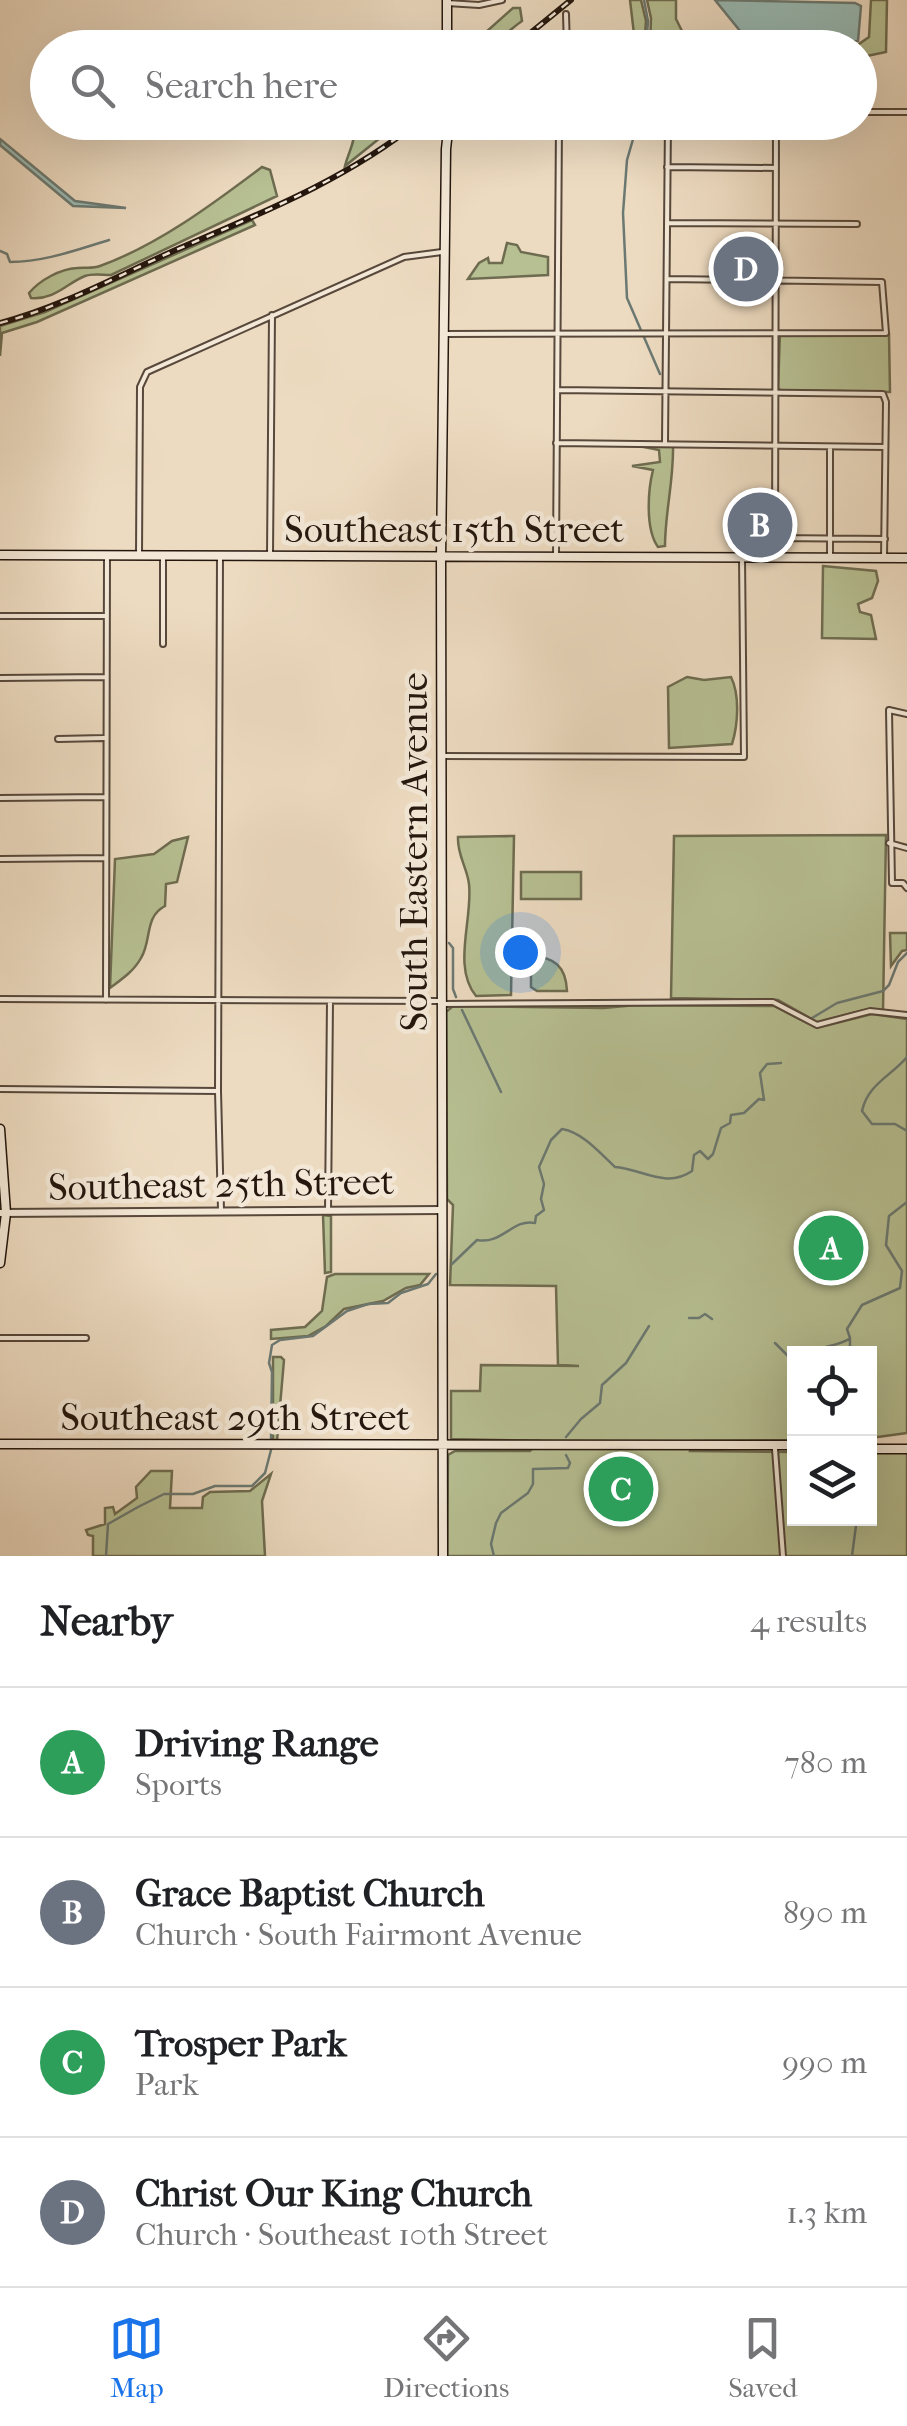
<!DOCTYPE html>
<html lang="en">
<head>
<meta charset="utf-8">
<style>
	:root { --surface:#fff; --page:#f2f2f2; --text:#202124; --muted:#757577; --line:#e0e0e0; --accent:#1a73e8 }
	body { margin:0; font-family:"IM FELL French Canon",serif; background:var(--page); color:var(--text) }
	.controls { position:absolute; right:30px; bottom:30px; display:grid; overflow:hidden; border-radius:0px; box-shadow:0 10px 40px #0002 }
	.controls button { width:90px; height:90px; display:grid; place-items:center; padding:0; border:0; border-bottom:2px solid var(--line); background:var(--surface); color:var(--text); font:50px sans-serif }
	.you { position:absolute; left:520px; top:952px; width:35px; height:35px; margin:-25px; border:8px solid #fff; border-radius:50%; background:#1a73e8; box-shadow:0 0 0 15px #1a73e833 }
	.badge { display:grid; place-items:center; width:65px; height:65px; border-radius:50%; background:var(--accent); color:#fff; font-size:32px; font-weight:700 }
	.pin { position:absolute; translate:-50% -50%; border:5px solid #fff; box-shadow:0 2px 10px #0006 }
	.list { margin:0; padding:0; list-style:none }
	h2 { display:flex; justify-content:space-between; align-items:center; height:130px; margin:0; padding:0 40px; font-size:42px }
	h2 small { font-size:32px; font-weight:400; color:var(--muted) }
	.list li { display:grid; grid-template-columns:65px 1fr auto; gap:30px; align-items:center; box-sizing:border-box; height:150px; padding:0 40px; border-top:2px solid var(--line) }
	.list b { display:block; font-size:38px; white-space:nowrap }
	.list p { margin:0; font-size:32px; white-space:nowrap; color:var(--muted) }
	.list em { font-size:32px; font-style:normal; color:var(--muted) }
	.icon { flex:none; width:55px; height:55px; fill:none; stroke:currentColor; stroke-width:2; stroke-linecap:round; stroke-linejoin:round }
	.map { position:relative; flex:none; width:907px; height:1556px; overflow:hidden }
	.search { position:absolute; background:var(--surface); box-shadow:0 10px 40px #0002; left:30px; right:30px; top:30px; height:110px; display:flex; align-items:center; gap:25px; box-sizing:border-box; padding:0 35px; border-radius:55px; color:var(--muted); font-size:38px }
	.sheet { height:730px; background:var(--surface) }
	nav { display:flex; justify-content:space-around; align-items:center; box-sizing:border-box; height:140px; border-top:2px solid var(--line); background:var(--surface); font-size:28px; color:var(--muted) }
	nav a { display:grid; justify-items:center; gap:5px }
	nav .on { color:var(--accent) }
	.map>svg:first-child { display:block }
	.green { fill:#b7c093; stroke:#6e6c50; stroke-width:2.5 }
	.water { fill:#99bbb5; stroke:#6b7972; stroke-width:2.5 }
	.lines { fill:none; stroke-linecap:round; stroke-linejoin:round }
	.stream { stroke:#6b7972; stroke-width:2.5 }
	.minor-casing { stroke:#57483b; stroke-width:8 }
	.tertiary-casing { stroke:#57483b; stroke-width:10 }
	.secondary-casing { stroke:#25170e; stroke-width:11 }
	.minor { stroke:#f3e8d7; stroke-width:4 }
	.tertiary { stroke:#f3e8d7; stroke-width:6 }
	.secondary { stroke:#f3e8d7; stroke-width:8 }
	.rail-casing { stroke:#25170e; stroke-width:6 }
	.rail { stroke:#f3e8d7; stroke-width:2.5; stroke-dasharray:8; stroke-linecap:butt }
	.labels { text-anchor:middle; stroke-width:9; stroke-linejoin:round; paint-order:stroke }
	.street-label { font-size:38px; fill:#25170e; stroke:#f3e8d7 }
</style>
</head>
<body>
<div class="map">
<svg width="907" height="1556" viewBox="0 0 907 1556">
	<rect width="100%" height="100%" fill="#eddbc1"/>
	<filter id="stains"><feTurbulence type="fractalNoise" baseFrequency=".002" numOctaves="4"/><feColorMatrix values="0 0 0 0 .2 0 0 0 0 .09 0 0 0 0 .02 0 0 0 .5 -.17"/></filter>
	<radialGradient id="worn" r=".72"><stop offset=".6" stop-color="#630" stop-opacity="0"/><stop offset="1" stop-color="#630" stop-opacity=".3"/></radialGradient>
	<!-- green -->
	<path class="green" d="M630 0H641L646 21 644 47H639L634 34Z
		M647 0H676V19L683 33 698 37 732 34 750 46H856L869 37 871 0H887L886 52 862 57 860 48 650 47 651 18Z
		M513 8H520L522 21C511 28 498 44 486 44V32Z
		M350 123H390L385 134 345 166C348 152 360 135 350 123Z
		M262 167 270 170 277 196 111 275C102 275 93 273 85 276 67 283 55 300 31 298L29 293C40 280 60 269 77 268 85 267 92 269 100 266 158 245 213 204 262 167Z
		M252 220 255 225 37 322 2 333 0 356V326L45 312Z
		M507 243 517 245 521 252 548 257V275L468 279 479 263 488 258 489 263H502Z
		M780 333 889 334 890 392 780 390 778 388Z
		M673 445C674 480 665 512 665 546L658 547C645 529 648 490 653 470L632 466 660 462 659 450 639 446Z
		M823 566 876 571 878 581 872 598 858 604 860 612 871 615 876 639 822 638Z
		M687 677 704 680 731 677C740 695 738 725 732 744L669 748 668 687Z
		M886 835 883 1011H861L817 1022 778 1000 671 998 674 836Z
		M514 836 511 995 476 996C452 967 473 919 469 884 467 867 457 855 458 837Z
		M188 837 177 882 166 884 165 906C144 917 152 940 141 958 134 971 122 979 110 988L115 859 154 854 172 841Z
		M521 872H581V899H521Z
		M890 933H907V950L902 951 891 966Z
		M531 956C555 957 566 967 567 991H537L531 987Z
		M636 1005 774 1006 817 1028 872 1014 907 1019V1433L870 1438V1354H794V1440L692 1441 690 1451 794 1452V1518H870V1452H907V1556H447L448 1455 455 1451H530L539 1441 451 1439V1391H480L481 1365 579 1366 558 1365 556 1286 450 1285 453 1205 447 1199 446 1012 453 1006 604 1008Z
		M323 1215 331 1216V1272L325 1273Z
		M335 1274H429L420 1285 406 1288 383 1301 344 1309 326 1326 308 1336 271 1339V1330L305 1327 322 1311 327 1277Z
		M273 1357H281L284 1360 277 1441 273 1440Z
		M151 1471H172L170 1508H202L203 1497 210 1492 250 1491 271 1474 262 1501 265 1556H93V1536L88 1535 86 1530 105 1524V1508L113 1507 115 1514 137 1498 136 1487Z"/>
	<!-- water -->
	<path class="water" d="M715 0 855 3 861 6 858 41 839 44 749 42Z
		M0 139 75 201 126 208 73 206 0 145Z"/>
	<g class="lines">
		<!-- stream -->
		<path class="stream" d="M644 0 648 21 646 48
			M638 122 627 160 623 213 627 298 660 374
			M0 251 7 254 10 262C44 262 76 250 109 240
			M449 943 453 948V989L456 997
			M462 1010 501 1092
			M812 1018 837 1003 883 991 889 985 898 962 907 953
			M907 1057C891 1076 868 1084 862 1111L872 1124H895L907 1131
			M452 1264 477 1240C502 1245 513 1218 535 1223L536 1216 544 1210 541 1199 544 1184 539 1167 551 1140 562 1129C582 1132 600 1153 615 1167 642 1169 666 1189 692 1171L694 1155 700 1151 708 1159 713 1154 721 1128 730 1123 731 1115 744 1113 759 1099 764 1100 760 1073 767 1064 781 1063
			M689 1318H699L705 1314 712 1319
			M775 1343 788 1356 794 1357
			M809 1354C821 1345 836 1347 849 1339
			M850 1354V1338L847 1329 862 1305 900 1288 902 1271 886 1245 889 1216 907 1202
			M566 1437 581 1419 600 1403 602 1385 626 1363 649 1326
			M271 1440 272 1372 269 1363 272 1345 280 1340 313 1336 347 1311 368 1304 388 1303 401 1293 428 1284 436 1274
			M106 1556 108 1524 138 1507 164 1494H193L215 1486H252L265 1473 271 1450
			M494 1556 491 1544 496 1523 501 1513 528 1493 533 1484V1469L568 1468 570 1463 566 1455
			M852 1556 857 1518"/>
		<defs>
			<path id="minor" d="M447 3 479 5 502 0
				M566 14 567 48
				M860 112H907
				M667 167 776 168
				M668 223 857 224
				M444 334 886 333 882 282 667 279
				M557 390 883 394 886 402 884 558
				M556 443 885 447
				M665 443 668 122
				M775 538 885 539
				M139 555 140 387 147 372 404 257 442 252
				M163 555V644
				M220 555 218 1091 221 1210
				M270 555 272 315
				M556 556 559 122
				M775 557 776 122
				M830 558V447
				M0 616H105
				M0 678 105 677
				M907 714 889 710 892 883H903L907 888
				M58 739 104 738
				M443 756 744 757 742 557
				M0 798 105 797
				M889 843 907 848
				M0 859 105 858
				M0 999 440 1001
				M106 1000 107 555
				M442 1004 773 1002 817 1025 870 1011 907 1015
				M0 1089 218 1091
				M328 1211 330 1001
				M0 1338H86
				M775 1449 783 1556"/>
			<path id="tertiary" d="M0 1213 442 1210"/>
			<path id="secondary" d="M447 48V0
				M0 555 907 558
				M0 1129 6 1213 0 1263
				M0 1444 794 1445
				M870 1449H907
				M443 1556 441 557 446 149 449 122"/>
		</defs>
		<!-- minor casing -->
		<use href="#minor" class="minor-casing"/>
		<!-- tertiary casing -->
		<use href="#tertiary" class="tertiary-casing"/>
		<!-- secondary casing -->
		<use href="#secondary" class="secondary-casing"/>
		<!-- minor -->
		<use href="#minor" class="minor"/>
		<!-- tertiary -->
		<use href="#tertiary" class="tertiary"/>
		<!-- secondary -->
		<use href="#secondary" class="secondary"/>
		<defs>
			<path id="rail" d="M512 48 571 0
				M0 323C58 308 114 278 169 253 256 215 343 182 418 122"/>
		</defs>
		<!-- rail casing -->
		<use href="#rail" class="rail-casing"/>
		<!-- rail -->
		<use href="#rail" class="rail"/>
	</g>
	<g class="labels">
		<!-- street labels -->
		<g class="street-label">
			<text x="454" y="542">Southeast 15th Street</text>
			<text transform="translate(414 852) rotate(-90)" y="13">South Eastern Avenue</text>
			<text transform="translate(221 1184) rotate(-1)" y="13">Southeast 25th Street</text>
			<text x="235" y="1430">Southeast 29th Street</text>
		</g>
	</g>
	<rect width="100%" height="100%" filter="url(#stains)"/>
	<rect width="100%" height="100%" fill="url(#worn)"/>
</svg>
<div class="controls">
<button><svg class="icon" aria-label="locate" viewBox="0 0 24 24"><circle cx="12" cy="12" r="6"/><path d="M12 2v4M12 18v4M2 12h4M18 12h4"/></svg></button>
<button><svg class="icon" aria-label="layers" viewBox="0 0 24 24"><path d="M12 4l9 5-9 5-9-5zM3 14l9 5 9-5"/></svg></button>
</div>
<div class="you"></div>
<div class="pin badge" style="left:831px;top:1248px;background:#2e9e5b">A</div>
<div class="pin badge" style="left:760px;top:525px;background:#6b7280">B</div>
<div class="pin badge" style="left:621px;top:1489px;background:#2e9e5b">C</div>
<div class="pin badge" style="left:746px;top:269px;background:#6b7280">D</div>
<div class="search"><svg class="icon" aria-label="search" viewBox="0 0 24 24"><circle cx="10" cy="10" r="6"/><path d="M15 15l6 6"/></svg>Search here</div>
</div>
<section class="sheet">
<h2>Nearby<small>4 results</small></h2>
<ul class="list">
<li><span class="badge" style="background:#2e9e5b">A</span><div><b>Driving Range</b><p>Sports</p></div><em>780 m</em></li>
<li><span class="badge" style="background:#6b7280">B</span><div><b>Grace Baptist Church</b><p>Church · South Fairmont Avenue</p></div><em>890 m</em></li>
<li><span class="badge" style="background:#2e9e5b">C</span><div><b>Trosper Park</b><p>Park</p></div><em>990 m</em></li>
<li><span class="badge" style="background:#6b7280">D</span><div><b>Christ Our King Church</b><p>Church · Southeast 10th Street</p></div><em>1.3 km</em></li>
</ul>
</section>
<nav>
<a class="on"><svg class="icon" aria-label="map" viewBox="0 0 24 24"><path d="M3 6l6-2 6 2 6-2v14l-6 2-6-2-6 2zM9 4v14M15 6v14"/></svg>Map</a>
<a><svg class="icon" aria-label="directions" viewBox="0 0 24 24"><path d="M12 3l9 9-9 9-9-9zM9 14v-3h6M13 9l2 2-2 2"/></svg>Directions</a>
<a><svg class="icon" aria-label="saved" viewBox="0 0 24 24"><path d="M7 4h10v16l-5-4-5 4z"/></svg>Saved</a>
</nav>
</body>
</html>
